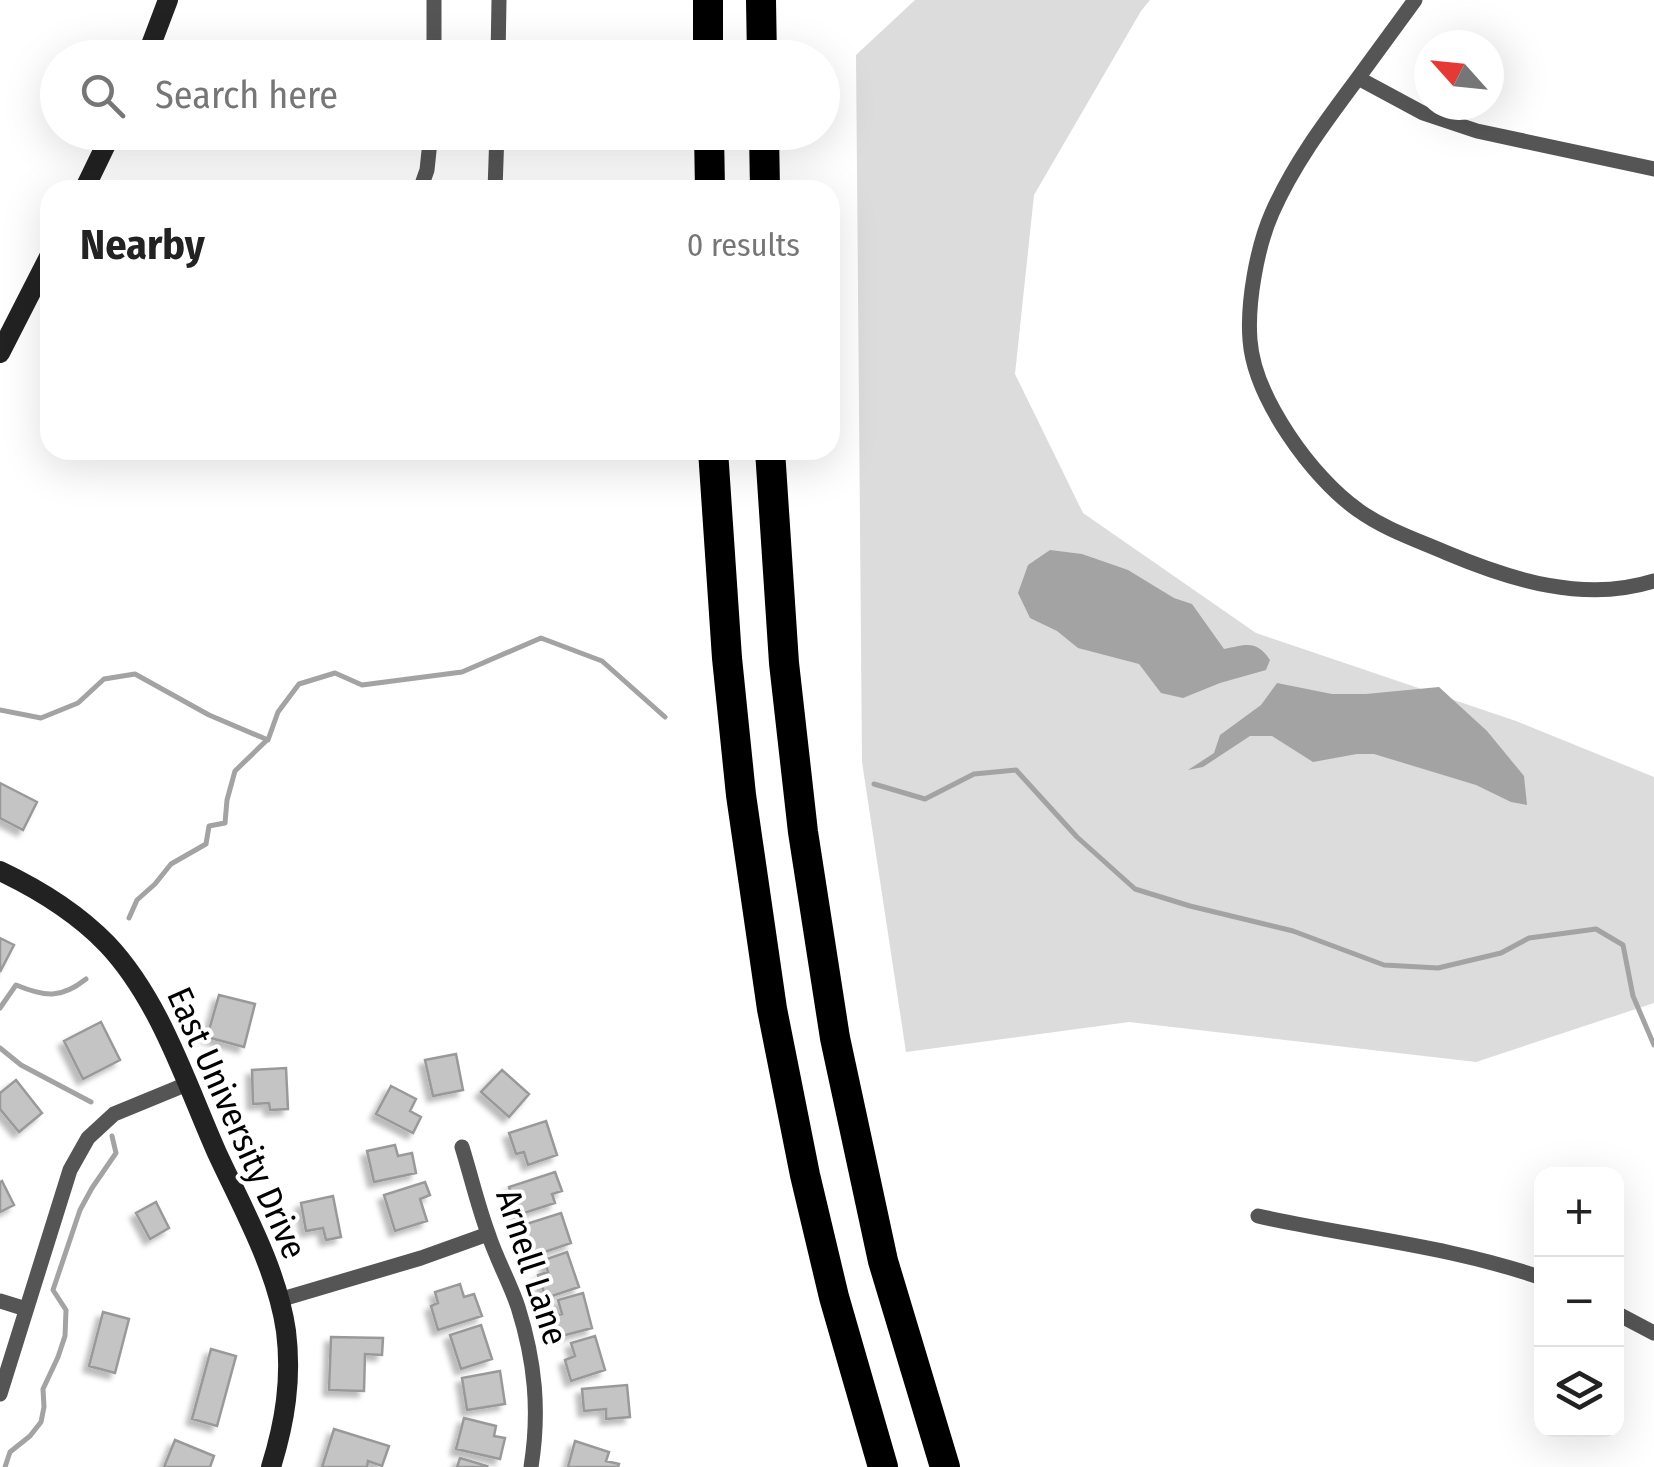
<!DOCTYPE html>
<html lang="en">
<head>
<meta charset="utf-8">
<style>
	:root { --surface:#fff; --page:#f6f6f6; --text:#222; --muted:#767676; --line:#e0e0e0 }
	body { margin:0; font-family:"Fira Sans Condensed",sans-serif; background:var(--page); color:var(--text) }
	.controls { position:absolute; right:30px; bottom:30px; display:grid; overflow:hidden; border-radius:20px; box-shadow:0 10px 40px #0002 }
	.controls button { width:90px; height:90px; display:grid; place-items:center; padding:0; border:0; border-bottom:2px solid var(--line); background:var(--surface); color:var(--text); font:50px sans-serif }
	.compass { position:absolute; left:1414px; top:30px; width:90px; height:90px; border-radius:50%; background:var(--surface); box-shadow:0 10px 40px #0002; rotate:297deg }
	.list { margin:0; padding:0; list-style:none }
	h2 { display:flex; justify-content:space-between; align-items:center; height:130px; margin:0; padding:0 40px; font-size:42px }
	h2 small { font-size:32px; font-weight:400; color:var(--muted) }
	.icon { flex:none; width:55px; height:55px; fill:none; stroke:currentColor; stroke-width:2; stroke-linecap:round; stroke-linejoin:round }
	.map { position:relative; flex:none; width:1654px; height:1467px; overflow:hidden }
	.search { position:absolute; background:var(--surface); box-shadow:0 10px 40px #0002; left:40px; top:40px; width:800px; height:110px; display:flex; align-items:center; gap:25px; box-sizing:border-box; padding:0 35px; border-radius:55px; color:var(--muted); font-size:38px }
	.panel { position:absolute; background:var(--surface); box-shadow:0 10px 40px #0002; left:40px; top:180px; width:800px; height:280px; border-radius:30px }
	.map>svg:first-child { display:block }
	.green { fill:#dcdcdc }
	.water { fill:#a3a3a3 }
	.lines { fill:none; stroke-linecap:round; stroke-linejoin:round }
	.stream { stroke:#a3a3a3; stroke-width:5 }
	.building { fill:#c4c4c4; stroke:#999; stroke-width:2.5; filter:url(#shadow) }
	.street { stroke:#555; stroke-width:15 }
	.secondary { stroke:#222; stroke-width:20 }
	.highway { stroke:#000; stroke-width:30 }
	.labels { text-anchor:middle; stroke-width:8; stroke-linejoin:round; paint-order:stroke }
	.street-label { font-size:35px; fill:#000; stroke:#fff }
</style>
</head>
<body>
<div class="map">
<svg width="1654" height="1467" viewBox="0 0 1654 1467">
	<defs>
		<filter id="shadow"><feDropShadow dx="-5.5" dy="5.5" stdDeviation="2.5" flood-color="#0004"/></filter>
	</defs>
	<rect width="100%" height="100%" fill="#fff"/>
	<!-- green -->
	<path class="green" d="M915 0H1150L1141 11 1034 195 1015 374 1083 513 1256 633 1516 721 1654 777V1003L1476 1062 1129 1022 906 1052 862 762 856 55Z"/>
	<!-- water -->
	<path class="water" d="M1050 550 1082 554 1128 570 1174 598 1192 604 1224 649C1246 645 1256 639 1270 660L1266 670 1220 683 1183 698 1161 693 1139 664 1078 648 1057 631 1030 618 1018 593 1028 565Z
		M1277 683 1332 694H1366L1439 687 1487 731 1524 776 1527 805 1511 802 1476 785 1374 754H1357L1313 762 1272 736H1250L1203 767 1188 770 1214 753 1220 735 1261 705Z"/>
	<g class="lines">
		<!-- stream -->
		<path class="stream" d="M0 710 41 718 78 703 104 679 135 674 209 715 268 740 278 712 299 684 335 673 362 685 462 672 541 638 602 661 665 717
			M874 784 925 799 974 774 1016 770 1077 837 1135 889 1190 906 1293 931 1384 965 1438 968 1501 953 1529 938 1596 929 1623 945 1633 996 1654 1045
			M129 918 137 900 155 884 171 864 206 844 209 826 225 823 227 800 235 771 267 740
			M0 1008 16 985C45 997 61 999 86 979
			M0 1048 21 1065 91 1102
			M5 1467 10 1452 30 1436 41 1422 44 1407 43 1389 58 1357 65 1336 66 1310 53 1290 80 1210 92 1188 116 1153 112 1136"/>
	</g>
	<!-- building -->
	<path class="building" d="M0 783 37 802 23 830 0 818Z
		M0 938 14 945 0 972Z
		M219 995 255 1004 244 1047 207 1037Z
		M101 1022 120 1060 83 1079 64 1041Z
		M456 1054 463 1090 433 1096 425 1060Z
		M286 1068 288 1109 270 1110 269 1103 253 1104 252 1070Z
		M502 1070 529 1094 509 1117 481 1092Z
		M16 1080 42 1113 19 1132 0 1109V1093Z
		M391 1086 416 1099 410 1111 421 1117 413 1133 376 1114Z
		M546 1121 557 1155 528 1165 524 1152 516 1154 509 1133Z
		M395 1145 398 1156 412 1153 416 1173 374 1182 367 1151Z
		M555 1172 562 1191 552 1194 555 1203 518 1215 509 1187Z
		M2 1181 14 1205 0 1212V1182Z
		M425 1182 430 1195 420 1199 427 1221 395 1231 384 1195Z
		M333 1196 341 1237 326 1240 323 1228 306 1231 301 1203Z
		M156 1202 169 1228 150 1239 136 1213Z
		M561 1213 571 1243 533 1256 523 1225Z
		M567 1252 579 1287 546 1298 538 1275 548 1272 544 1260Z
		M460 1284 464 1297 474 1294 482 1316 438 1330 431 1306 438 1303 435 1292Z
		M583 1293 592 1328 558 1337 552 1316 562 1314 558 1300Z
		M103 1312 129 1319 115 1373 89 1366Z
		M481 1325 492 1359 461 1369 450 1335Z
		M595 1336 605 1370 571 1381 565 1360 575 1356 571 1343Z
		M331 1337 383 1338 382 1355 365 1354 364 1391 329 1390Z
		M211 1349 236 1356 217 1426 192 1419Z
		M500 1371 505 1404 467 1410 462 1378Z
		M627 1385 630 1417 606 1419V1409L584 1411 582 1389Z
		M464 1418 496 1426 494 1436 505 1438 500 1459 456 1449Z
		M334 1429 389 1446 382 1466 368 1461 367 1467H322Z
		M175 1440 214 1456 210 1467H164Z
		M575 1441 609 1452 606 1461 619 1464 618 1467H568Z
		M460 1458 487 1466 486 1467H457Z"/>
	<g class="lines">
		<!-- street -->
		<path class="street" d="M434 58V0
			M498 58 499 0
			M1358 78 1415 0
			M1654 169 1477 131 1423 113 1358 78C1326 121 1294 163 1272 213 1257 247 1247 303 1250 340 1254 397 1312 478 1358 510 1384 529 1417 540 1447 553 1511 580 1585 603 1654 581
			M420 190 427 170 431 132
			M495 190 497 132
			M462 1147C471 1176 478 1207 489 1236 497 1260 510 1283 518 1307 535 1361 540 1411 531 1467
			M1258 1216C1352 1237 1450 1246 1542 1278
			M279 1300 421 1258 488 1234
			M0 1301 26 1309
			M1616 1313 1654 1333
			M0 1394 70 1170 88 1138 114 1114 187 1084"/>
		<!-- secondary -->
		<path class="secondary" d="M146 58 168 0
			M84 190 112 132
			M0 353 50 255
			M0 871C40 890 76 912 107 944 160 1000 186 1083 217 1153 243 1209 277 1269 286 1331 292 1379 285 1422 271 1467"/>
		<!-- highway -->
		<path class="highway" d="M708 0V58
			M761 0 762 58
			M709 132 710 190
			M764 132 765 190
			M713 450 727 658 741 795 772 1009 805 1175 834 1297 883 1467
			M770 450 784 663 803 832 835 1038 883 1261 945 1467"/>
	</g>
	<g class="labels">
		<!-- street labels -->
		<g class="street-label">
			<text transform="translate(237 1123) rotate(66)" y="12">East University Drive</text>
			<text transform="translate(532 1267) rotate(72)" y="12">Arnell Lane</text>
		</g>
	</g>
</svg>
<div class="controls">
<button>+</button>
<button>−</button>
<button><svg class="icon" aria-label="layers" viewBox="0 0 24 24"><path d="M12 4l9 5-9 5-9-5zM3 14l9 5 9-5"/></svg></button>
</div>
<svg class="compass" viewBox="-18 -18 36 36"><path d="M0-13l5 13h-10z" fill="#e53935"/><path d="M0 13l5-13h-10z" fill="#767676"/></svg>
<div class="search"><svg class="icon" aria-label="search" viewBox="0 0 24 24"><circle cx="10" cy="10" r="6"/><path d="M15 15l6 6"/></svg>Search here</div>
<section class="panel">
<h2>Nearby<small>0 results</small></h2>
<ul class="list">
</ul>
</section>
</div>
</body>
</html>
